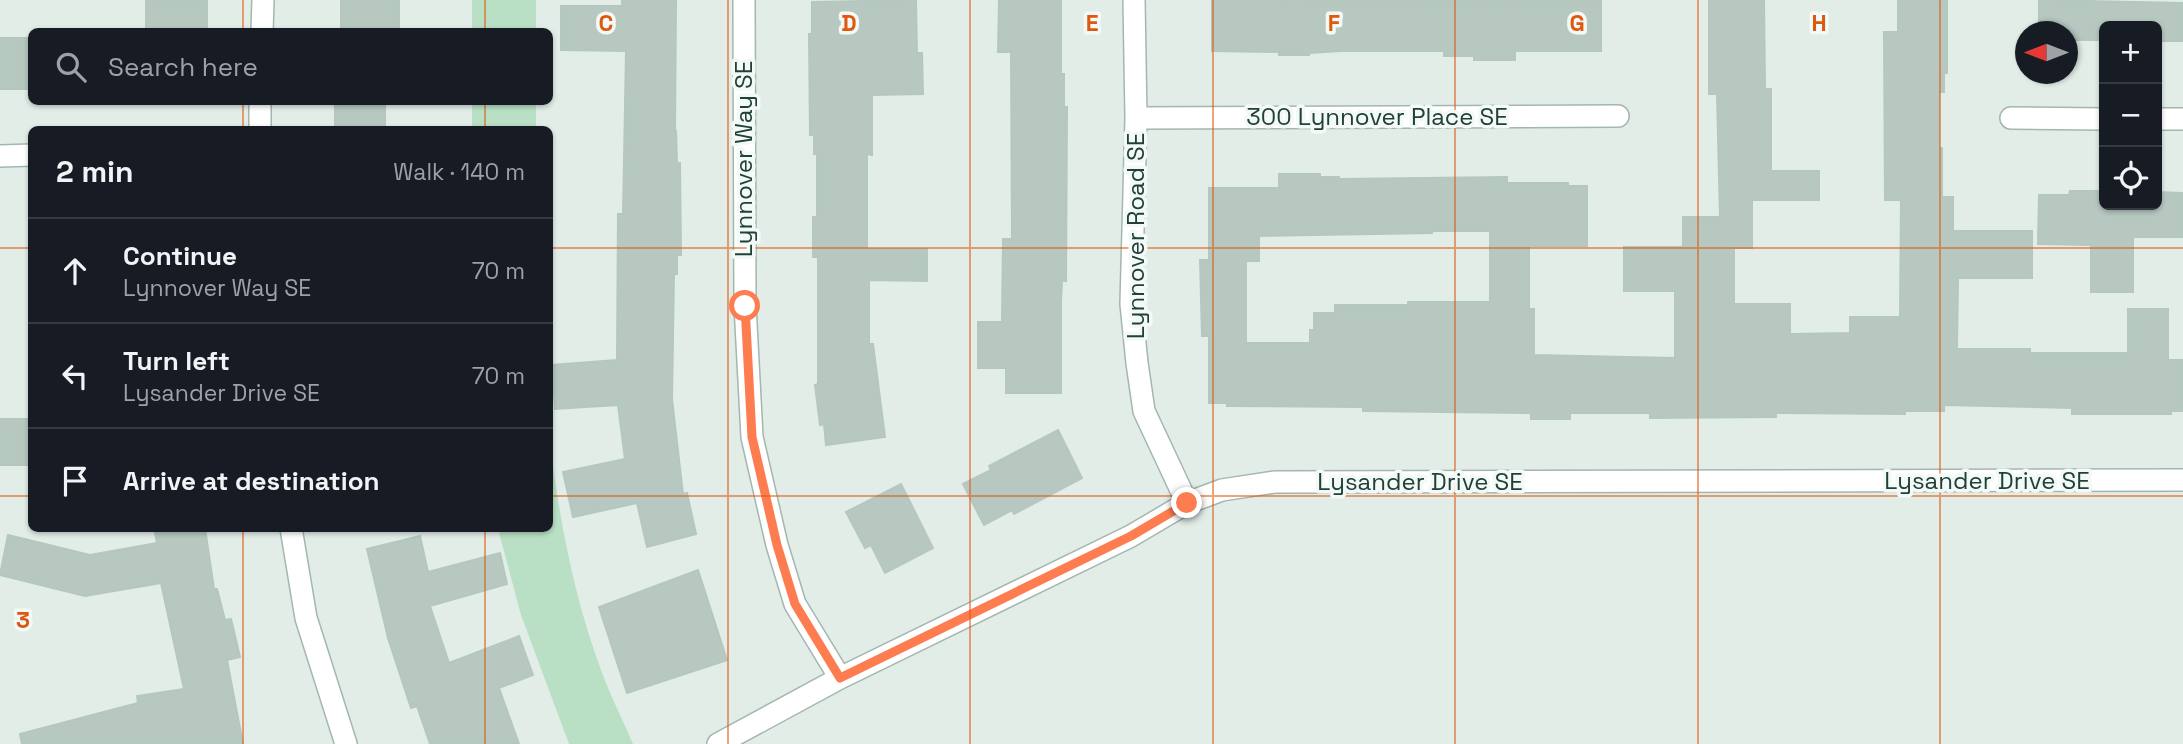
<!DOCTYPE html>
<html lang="en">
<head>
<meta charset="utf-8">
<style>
	:root { --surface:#171b24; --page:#242831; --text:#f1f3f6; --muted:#9ea1a6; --line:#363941 }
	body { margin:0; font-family:"Space Grotesk",sans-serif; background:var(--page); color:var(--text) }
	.controls { position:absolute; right:21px; top:21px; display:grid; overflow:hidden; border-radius:10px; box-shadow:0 2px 5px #0004 }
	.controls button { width:63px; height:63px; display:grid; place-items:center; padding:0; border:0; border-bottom:2px solid var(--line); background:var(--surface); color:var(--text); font:35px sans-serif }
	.compass { position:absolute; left:2015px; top:21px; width:63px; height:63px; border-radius:50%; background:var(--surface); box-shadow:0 2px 5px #0004; rotate:270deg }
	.stop { position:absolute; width:21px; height:21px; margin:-16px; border:5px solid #fd7d50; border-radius:50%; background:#fff }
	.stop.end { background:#fd7d50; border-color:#fff; box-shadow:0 2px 7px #0008 }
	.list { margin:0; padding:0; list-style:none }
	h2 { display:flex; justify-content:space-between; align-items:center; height:91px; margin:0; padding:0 28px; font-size:30px }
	h2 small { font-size:23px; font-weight:400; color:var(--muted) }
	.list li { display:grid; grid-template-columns:46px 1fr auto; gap:21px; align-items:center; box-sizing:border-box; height:105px; padding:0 28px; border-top:2px solid var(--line) }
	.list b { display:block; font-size:26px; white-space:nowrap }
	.list p { margin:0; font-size:23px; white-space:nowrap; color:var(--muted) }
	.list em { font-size:23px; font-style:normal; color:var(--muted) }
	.icon { flex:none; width:38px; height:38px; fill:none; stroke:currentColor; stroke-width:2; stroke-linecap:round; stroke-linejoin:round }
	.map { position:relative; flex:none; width:2183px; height:744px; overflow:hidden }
	.search { position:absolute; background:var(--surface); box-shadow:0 2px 5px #0004; left:28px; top:28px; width:525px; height:77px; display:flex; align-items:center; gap:18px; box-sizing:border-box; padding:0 24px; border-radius:10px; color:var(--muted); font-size:26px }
	.panel { position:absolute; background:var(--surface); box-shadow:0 2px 5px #0004; left:28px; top:126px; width:525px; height:406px; border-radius:10px }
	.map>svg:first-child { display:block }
	.green { fill:#b9e0c4 }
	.building { fill:#b7c8c1; stroke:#b4c8bf; stroke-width:2; fill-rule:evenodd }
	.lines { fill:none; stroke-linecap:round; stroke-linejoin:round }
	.minor-casing { stroke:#a4b6b0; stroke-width:24 }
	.minor { stroke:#fff; stroke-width:21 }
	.route { stroke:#fd7d50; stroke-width:9 }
	.grid { fill:none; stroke:#de580e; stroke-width:2; stroke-opacity:0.55 }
	.labels { text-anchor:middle; stroke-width:7; stroke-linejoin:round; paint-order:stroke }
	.street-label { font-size:24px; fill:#204038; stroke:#f3f9f6 }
	.grid-label { font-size:23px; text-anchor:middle; font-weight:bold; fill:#de580e; stroke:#f3f9f6; stroke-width:7; stroke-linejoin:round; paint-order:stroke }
</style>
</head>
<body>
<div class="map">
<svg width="2183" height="744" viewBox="0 0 2183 744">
	<rect width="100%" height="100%" fill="#e2ede8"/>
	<!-- green -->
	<path class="green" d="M472 0H536V31H472Z
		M472 102H536V129H472Z
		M550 441C559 519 574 597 601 670 610 695 623 720 633 744H569L521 615 498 529 550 528Z"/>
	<!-- building -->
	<path class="building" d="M341 0H399V32H341Z
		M622 0H676L675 131H676L677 163H680L681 255H677V274H674L672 399 683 494 687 493 696 534 647 547 637 503 573 517 563 472 625 459 618 405 555 409 552 365 617 360 618 214H623L626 51 561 50V6H622Z
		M916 0 917 53H922L923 94 872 95V155L867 154V249H927V281L869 280V344H873L885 437 826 445 824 424 820 425 815 385 818 384V257H813V217H817V154H814V135H810L809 34H812V2Z
		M999 0H1061V74H1064V107H1067L1066 281H1062L1061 301V393H1006V368H978V322H1002L1003 239H1012L1011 52H998Z
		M1212 0 1601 1V51H1515V60H1474V56H1444V51H1341L1309 53V55H1279V52L1212 51Z
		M1709 0H1764L1765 89H1771V171H1819V200H1752V248H1734V304H1790V334L1850 333V317H1900L1901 200H1885L1884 32H1898V0H1947V73H1944V92H1939V148H1942V197H1953V231H2032V278H1958L1957 349H2030V353H2128V309H2168V360H2183V411H2171V414H2072V408L1944 405V411H1905V414L1776 413V417L1650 418V413H1570V419H1531V413L1363 411V407L1227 406V403H1209V336H1202L1200 260H1209V188H1279V174H1320V177H1339V179L1507 177V183H1568V186H1587V246H1529V309H1534V355L1675 358V291H1624V247H1683V217H1720L1717 94H1709ZM1432 231H1490V302H1408V305H1335V313H1314V330H1310V343H1246V261H1259V236L1432 233Z
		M2039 0 2183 3V41H2157V26H2104V40H2068V32H2039Z
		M146 1H207V32H146Z
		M0 38H32V89H0Z
		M335 102H385V130H335Z
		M2070 191H2104V205H2157V192L2183 193V237H2133V292H2091V245L2038 244 2039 195H2069Z
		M0 419H32V465H0Z
		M1058 430 1082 478 1014 514 1012 510 984 525 963 484 991 470 989 466Z
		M901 484 933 548 885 573 871 545 865 548 846 512Z
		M154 528H205L214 589H217L225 620 231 619 240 657 227 660 243 744H22L20 734 138 703 137 696 184 689 161 583 85 596 0 575 8 535 90 555 157 543Z
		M420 536 428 572 500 553 507 584 430 606 449 663 519 636 533 675 499 688 519 744H430L417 706 411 708 388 638 367 549Z
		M698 570 727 660 627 693 599 607Z"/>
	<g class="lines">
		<defs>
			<path id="minor" d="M744 0 745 305 752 437 777 545 795 604 840 678
				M1134 0 1136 118 1131 304 1137 363 1144 411 1187 503
				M262 32 263 0
				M1136 118 1618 116
				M2011 118 2104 119
				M2157 119H2183
				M260 130V102
				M0 156 32 155
				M291 528 306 618 346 744
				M718 744 840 678 1131 536 1187 503 1222 490 1275 482 2183 480"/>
		</defs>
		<!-- minor casing -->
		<use href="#minor" class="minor-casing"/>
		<!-- minor -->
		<use href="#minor" class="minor"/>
	</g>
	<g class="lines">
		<!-- route -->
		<path class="route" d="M745 306 752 437 777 545 795 604 840 678 1131 536 1187 503"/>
	</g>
	<!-- grid -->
	<path class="grid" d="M243 0V32M485 0V32M728 0V744M970 0V744M1213 0V744M1455 0V744M1698 0V744M1940 0V744M243 102V130M485 102V130M0 248H32M550 248H2183M0 496H32M550 496H2183M243 528V744M485 528V744"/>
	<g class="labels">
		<!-- street labels -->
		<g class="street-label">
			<text x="1377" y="125">300 Lynnover Place SE</text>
			<text transform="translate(744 159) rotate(-90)" y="8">Lynnover Way SE</text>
			<text transform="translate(1136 236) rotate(-90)" y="8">Lynnover Road SE</text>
			<text x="1987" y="489">Lysander Drive SE</text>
			<text x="1420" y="490">Lysander Drive SE</text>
		</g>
	</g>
	<g class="grid-label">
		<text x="606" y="31">C</text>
		<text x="849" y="31">D</text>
		<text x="1092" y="31">E</text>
		<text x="1334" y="31">F</text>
		<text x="1577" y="31">G</text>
		<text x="1819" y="31">H</text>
		<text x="23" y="628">3</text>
	</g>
</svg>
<div class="controls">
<button>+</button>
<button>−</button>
<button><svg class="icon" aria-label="locate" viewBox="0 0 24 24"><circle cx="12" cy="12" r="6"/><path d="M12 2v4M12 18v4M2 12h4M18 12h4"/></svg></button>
</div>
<svg class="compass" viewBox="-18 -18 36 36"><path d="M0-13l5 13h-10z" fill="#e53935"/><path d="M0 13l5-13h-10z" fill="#9ea1a6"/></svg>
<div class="stop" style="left:745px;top:306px"></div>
<div class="stop end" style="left:1187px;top:503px"></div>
<div class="search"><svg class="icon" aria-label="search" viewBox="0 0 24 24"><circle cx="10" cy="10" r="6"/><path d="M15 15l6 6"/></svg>Search here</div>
<section class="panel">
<h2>2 min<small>Walk · 140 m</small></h2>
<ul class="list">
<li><svg class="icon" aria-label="ahead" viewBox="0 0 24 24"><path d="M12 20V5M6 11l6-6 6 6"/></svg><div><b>Continue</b><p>Lynnover Way SE</p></div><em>70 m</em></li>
<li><svg class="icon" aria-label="left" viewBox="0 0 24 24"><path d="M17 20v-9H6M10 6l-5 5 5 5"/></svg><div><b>Turn left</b><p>Lysander Drive SE</p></div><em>70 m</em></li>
<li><svg class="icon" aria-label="arrive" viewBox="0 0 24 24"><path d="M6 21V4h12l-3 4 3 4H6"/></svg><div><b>Arrive at destination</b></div></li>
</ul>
</section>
</div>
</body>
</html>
